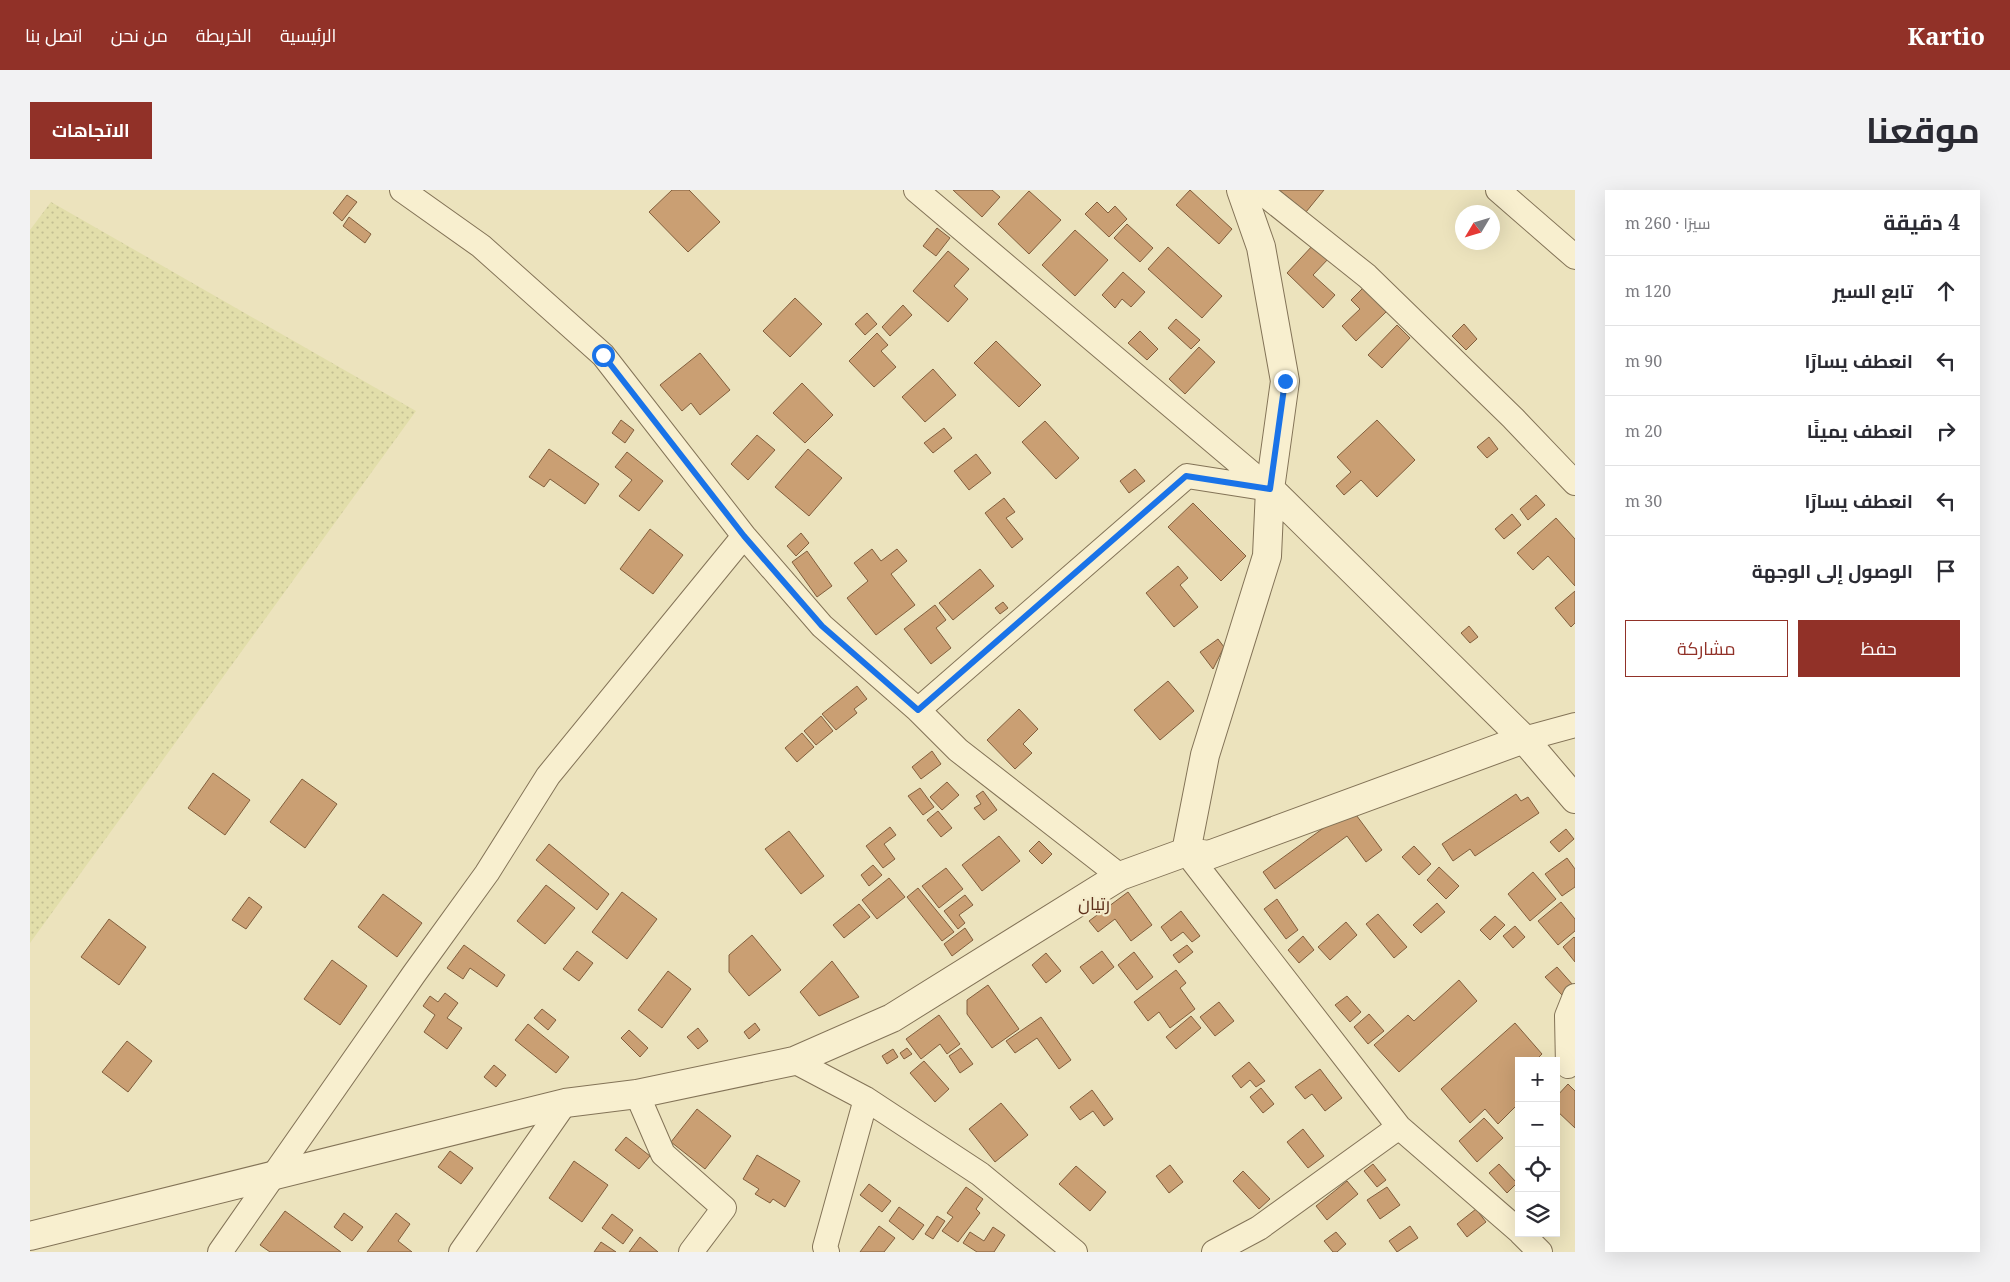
<!DOCTYPE html>
<html lang="ar">
<head>
<meta charset="utf-8">
<style>
	:root { --surface:#fff; --page:#f2f2f3; --text:#2b2b33; --muted:#7c7c81; --line:#e1e1e2; --accent:#913128 }
	body { margin:0; font-family:"Noto Serif",Cairo,serif; background:var(--page); color:var(--text); direction:rtl }
	.controls { position:absolute; right:15px; bottom:15px; display:grid; overflow:hidden; border-radius:0px; box-shadow:0 5px 20px #0002 }
	.controls button { width:45px; height:45px; display:grid; place-items:center; padding:0; border:0; border-bottom:1px solid var(--line); background:var(--surface); color:var(--text); font:25px sans-serif }
	.compass { position:absolute; left:1425px; top:15px; width:45px; height:45px; border-radius:50%; background:var(--surface); box-shadow:0 5px 20px #0002; rotate:232deg }
	.stop { position:absolute; width:15px; height:15px; margin:-11px; border:4px solid #1a73e8; border-radius:50%; background:#fff }
	.stop.end { background:#1a73e8; border-color:#fff; box-shadow:0 1px 5px #0008 }
	.list { margin:0; padding:0; list-style:none }
	h2 { display:flex; justify-content:space-between; align-items:center; height:65px; margin:0; padding:0 20px; font-size:21px }
	h2 small { font-size:16px; font-weight:400; color:var(--muted) }
	.list li { display:grid; grid-template-columns:32px 1fr auto; gap:15px; align-items:center; box-sizing:border-box; height:70px; padding:0 20px; border-top:1px solid var(--line) }
	.list b { display:block; font-size:19px; white-space:nowrap }
	.list em { font-size:16px; font-style:normal; color:var(--muted) }
	.actions { display:flex; gap:10px; padding:15px 20px }
	.actions a { flex:1; padding:11px 0; border:1px solid var(--accent); border-radius:0px; text-align:center; font-size:18px; color:var(--accent) }
	.actions .main { background:var(--accent); color:#fff }
	.icon { flex:none; width:28px; height:28px; fill:none; stroke:currentColor; stroke-width:2; stroke-linecap:round; stroke-linejoin:round }
	.map { position:relative; flex:none; width:1545px; height:1062px; overflow:hidden; direction:ltr; border-radius:0px }
	header { display:flex; align-items:center; gap:30px; box-sizing:border-box; height:70px; padding:0 25px; background:var(--accent); color:#fff }
	header strong { font-size:24px }
	nav { display:flex; gap:28px; margin-inline-start:auto; font-size:18px }
	.intro { display:flex; align-items:center; justify-content:space-between; box-sizing:border-box; height:120px; padding:0 30px }
	h1 { margin:0; font-size:35px }
	.button { padding:12px 22px; border-radius:0px; background:var(--accent); color:#fff; font-size:18px; font-weight:700 }
	main { display:flex; gap:30px; padding:0 30px }
	aside { flex:1; background:var(--surface); border-radius:0px; box-shadow:0 5px 20px #0002 }
	.map>svg:first-child { display:block }
	.farmland { fill:url(#farmland-dots) }
	.building { fill:#ca9f73; stroke:#825f3d }
	.lines { fill:none; stroke-linecap:round; stroke-linejoin:round }
	.minor-casing { stroke:#837357; stroke-width:26 }
	.tertiary-casing { stroke:#837357; stroke-width:30 }
	.minor { stroke:#f8efcf; stroke-width:24 }
	.tertiary { stroke:#f8efcf; stroke-width:28 }
	.route { stroke:#1a73e8; stroke-width:6 }
	.labels { text-anchor:middle; stroke-width:4.5; stroke-linejoin:round; paint-order:stroke }
	.quarter-label { font-size:18px; fill:#5e301b; stroke:#f4eccc }
</style>
</head>
<body>
<header>
<strong>Kartio</strong>
<nav><a>الرئيسية</a><a>الخريطة</a><a>من نحن</a><a>اتصل بنا</a></nav>
</header>
<div class="intro"><h1>موقعنا</h1><a class="button">الاتجاهات</a></div>
<main>
<aside>
<h2>4 دقيقة<small>سيرًا · 260 m</small></h2>
<ul class="list">
<li><svg class="icon" aria-label="ahead" viewBox="0 0 24 24"><path d="M12 20V5M6 11l6-6 6 6"/></svg><div><b>تابع السير</b></div><em>120 m</em></li>
<li><svg class="icon" aria-label="left" viewBox="0 0 24 24"><path d="M17 20v-9H6M10 6l-5 5 5 5"/></svg><div><b>انعطف يسارًا</b></div><em>90 m</em></li>
<li><svg class="icon" aria-label="right" viewBox="0 0 24 24"><path d="M7 20v-9h11M14 6l5 5-5 5"/></svg><div><b>انعطف يمينًا</b></div><em>20 m</em></li>
<li><svg class="icon" aria-label="left" viewBox="0 0 24 24"><path d="M17 20v-9H6M10 6l-5 5 5 5"/></svg><div><b>انعطف يسارًا</b></div><em>30 m</em></li>
<li><svg class="icon" aria-label="arrive" viewBox="0 0 24 24"><path d="M6 21V4h12l-3 4 3 4H6"/></svg><div><b>الوصول إلى الوجهة</b></div></li>
</ul>
<div class="actions"><a class="main">حفظ</a><a>مشاركة</a></div>
</aside>
<div class="map">
<svg width="1545" height="1062" viewBox="0 0 1545 1062">
	<defs>
		<pattern id="farmland-dots" width="8" height="8" patternUnits="userSpaceOnUse" patternTransform="scale(1.25)"><rect width="8" height="8" fill="#e2deaa"/><path d="M2 2h.1M6 6h.1" fill="none" stroke="#c2be92" stroke-width="1.8" stroke-linecap="round"/></pattern>
	</defs>
	<rect width="100%" height="100%" fill="#ece3bd"/>
	<!-- farmland -->
	<path class="farmland" d="M21 12 386 221 0 753V40Z"/>
	<!-- building -->
	<path class="building" d="M642 0H659L690 32 658 62 619 22Z
		M923 0H962L970 7 952 27Z
		M1160 0 1202 39 1189 54 1146 15Z
		M1249 0H1294L1276 22Z
		M999 1 1031 30 999 64 968 34Z
		M317 5 327 12 312 31 303 23Z
		M1067 12 1078 23 1085 16 1097 29 1079 47 1055 24Z
		M319 27 341 44 335 53 313 36Z
		M1097 34 1123 58 1110 72 1084 48Z
		M907 38 920 48 906 66 893 56Z
		M1045 40 1078 70 1045 106 1012 75Z
		M1284 54 1299 68 1283 85 1305 105 1293 118 1257 83Z
		M1138 57 1192 106 1172 128 1118 79Z
		M918 61 939 79 924 96 938 109 918 132 883 101Z
		M1093 82 1115 102 1101 117 1092 109 1085 118 1072 105Z
		M1333 98 1356 122 1326 151 1312 136 1330 119 1321 110Z
		M765 108 792 134 760 167 733 141Z
		M873 115 882 125 860 146 852 137Z
		M837 123 847 134 835 145 825 134Z
		M1146 129 1170 150 1161 159 1138 138Z
		M1434 134 1447 149 1436 160 1422 146Z
		M1367 135 1380 148 1352 178 1338 165Z
		M1110 141 1128 159 1117 170 1098 153Z
		M847 143 858 155 851 161 866 177 844 197 819 171Z
		M966 151 1011 195 989 217 944 173Z
		M1169 157 1185 172 1155 204 1139 189Z
		M670 163 700 200 670 225 661 213 652 221 630 195Z
		M903 179 926 205 895 232 872 207Z
		M772 193 803 225 775 253 743 223Z
		M591 230 604 240 595 253 582 243Z
		M1347 230 1385 270 1347 307 1331 290 1314 305 1306 296 1321 282 1307 267Z
		M1015 231 1049 268 1026 289 992 252Z
		M914 238 922 248 903 263 894 253Z
		M727 245 745 260 718 290 701 274Z
		M1459 247 1468 259 1457 268 1447 257Z
		M519 259 569 294 555 314 520 289 514 297 499 287Z
		M778 259 812 288 779 326 745 297Z
		M597 262 633 291 609 321 589 306 602 290 585 277Z
		M946 264 961 283 939 300 924 281Z
		M1105 279 1115 291 1099 303 1090 291Z
		M1506 305 1515 315 1498 330 1490 319Z
		M974 308 985 322 976 328 993 349 982 358 955 323Z
		M1163 313 1216 366 1191 391 1138 337Z
		M1482 324 1491 335 1474 349 1465 339Z
		M1526 328 1545 349V396L1518 366 1503 380 1487 363Z
		M620 339 653 365 623 404 590 379Z
		M771 343 779 353 766 366 757 356Z
		M842 359 851 371 867 359 877 371 861 384 885 415 846 445 817 408 838 391 824 373Z
		M777 361 802 396 787 407 762 372Z
		M1148 376 1158 388 1150 395 1168 417 1144 437 1116 403Z
		M950 379 964 396 923 430 909 413Z
		M1545 401V433L1541 437 1525 418Z
		M973 412 978 418 970 424 965 418Z
		M905 415 916 430 906 438 921 458 901 474 874 439Z
		M1439 436 1448 447 1440 453 1431 443Z
		M1188 449 1194 457 1183 479 1170 462Z
		M1138 491 1164 521 1130 550 1104 520Z
		M827 496 837 509 824 519 827 523 806 540 792 524Z
		M989 519 1008 539 993 554 1002 563 985 579 957 550Z
		M791 526 803 541 786 555 774 541Z
		M772 543 784 557 767 572 755 558Z
		M902 561 911 574 891 589 882 577Z
		M183 583 220 610 195 645 158 618Z
		M272 589 307 614 275 658 240 632Z
		M917 592 929 605 912 620 900 607Z
		M890 598 904 617 893 625 878 606Z
		M953 601 967 620 954 630 944 618 951 614 946 606Z
		M1486 604 1491 611 1498 607 1509 623 1445 666 1440 659 1423 671 1412 654Z
		M1321 618 1352 660 1336 672 1317 646 1245 699 1233 682Z
		M908 621 922 638 911 647 897 630Z
		M860 637 866 645 854 654 865 669 853 678 836 656Z
		M1536 639 1544 649 1529 662 1520 652Z
		M759 641 794 686 771 704 735 659Z
		M969 646 990 671 952 701 932 675Z
		M1009 651 1022 664 1012 674 999 661Z
		M519 654 579 704 567 720 506 670Z
		M1384 656 1401 674 1389 685 1372 667Z
		M1537 668 1545 679V697L1532 706 1515 684Z
		M843 675 852 685 839 696 831 685Z
		M1409 677 1429 696 1416 709 1397 690Z
		M916 678 933 699 909 718 892 696Z
		M1503 682 1526 709 1500 731 1478 704Z
		M859 688 875 707 847 729 832 710Z
		M516 695 545 718 515 754 487 731Z
		M888 698 924 742 912 751 877 707Z
		M592 702 627 729 597 769 562 742Z
		M1098 702 1122 735 1101 751 1085 729 1068 742 1059 731Z
		M353 704 392 733 367 767 328 737Z
		M935 705 943 715 929 725 935 733 928 739 914 721Z
		M219 707 232 717 216 739 202 730Z
		M1247 709 1268 740 1256 749 1234 719Z
		M1531 712 1545 729V741L1528 755 1508 731Z
		M1407 713 1415 722 1391 743 1383 735Z
		M829 714 840 727 814 748 803 735Z
		M1151 721 1170 746 1162 752 1153 742 1141 751 1131 737Z
		M1348 724 1377 757 1364 768 1336 734Z
		M1465 726 1475 735 1460 750 1450 740Z
		M79 729 116 757 89 795 51 767Z
		M1316 732 1327 745 1300 770 1288 757Z
		M1485 736 1495 747 1483 758 1473 746Z
		M935 738 943 750 922 766 914 754Z
		M722 745 751 780 719 806 699 782V765Z
		M1273 746 1284 760 1269 773 1258 760Z
		M1544 747 1545 748V772L1533 757Z
		M434 755 475 785 467 797 440 778 433 789 417 778Z
		M1157 755 1163 762 1149 773 1143 765Z
		M547 761 563 773 549 791 533 779Z
		M1072 761 1084 777 1063 794 1050 777Z
		M1104 762 1123 787 1107 800 1088 775Z
		M1016 763 1031 781 1016 793 1002 775Z
		M302 770 337 796 310 835 274 809Z
		M802 771 829 807 789 826 770 802Z
		M1527 777 1543 795 1532 805 1515 787Z
		M1146 780 1156 793 1150 798 1165 819 1140 838 1129 822 1118 831 1104 812Z
		M638 781 661 799 632 838 608 820Z
		M1429 790 1447 811 1369 882 1344 855 1378 825 1384 831Z
		M958 795 989 839 962 858 937 824V810Z
		M415 803 428 813 417 828 432 838 417 859 394 842 405 825 393 816 400 806 408 812Z
		M1317 806 1331 822 1320 832 1305 815Z
		M1189 812 1204 831 1185 846 1170 827Z
		M512 819 526 830 518 840 504 828Z
		M1339 824 1354 841 1338 854 1324 837Z
		M909 825 930 854 917 864 910 854 891 869 876 849Z
		M1161 826 1171 838 1146 859 1136 847Z
		M1011 827 1041 870 1029 879 1007 848 985 863 976 851Z
		M725 833 730 840 719 849 714 842Z
		M1485 833 1512 864 1505 871H1489V913L1468 934 1455 919 1440 933 1411 899Z
		M498 834 539 867 526 883 485 850Z
		M668 838 678 851 668 859 657 847Z
		M599 840 618 858 610 867 591 848Z
		M97 851 122 871 98 902 72 882Z
		M877 858 882 864 874 869 870 863Z
		M931 858 943 874 930 883 919 866Z
		M863 859 868 867 857 874 852 866Z
		M894 871 919 899 905 912 880 883Z
		M1219 872 1235 891 1226 897 1220 890 1211 898 1202 886Z
		M464 875 476 885 466 897 454 887Z
		M1290 879 1312 908 1295 921 1282 904 1275 909 1265 897Z
		M1538 894 1545 901V938L1526 920V907Z
		M1231 898 1244 914 1233 923 1220 907Z
		M1062 900 1083 929 1074 936 1063 921 1050 930 1040 917Z
		M971 913 998 945 965 972 939 939Z
		M667 919 701 946 675 979 641 952Z
		M1454 928 1473 948 1447 972 1429 951Z
		M1273 939 1294 966 1278 978 1257 952Z
		M596 947 620 966 609 979 585 960Z
		M420 961 443 978 431 994 408 977Z
		M727 965 770 991 755 1017 743 1009 740 1013 725 1004 729 999 713 989Z
		M544 971 578 995 552 1032 519 1008Z
		M1343 974 1356 990 1347 997 1334 981Z
		M1469 974 1487 993 1477 1003 1459 983Z
		M1140 975 1153 992 1139 1003 1126 986Z
		M1046 976 1076 1002 1060 1021 1029 994Z
		M1213 981 1240 1009 1229 1019 1203 991Z
		M1317 991 1328 1004 1297 1030 1286 1016Z
		M839 994 861 1011 852 1022 830 1005Z
		M936 997 953 1009 946 1019 950 1023 928 1052 912 1041 923 1027 917 1023Z
		M1357 997 1370 1015 1350 1029 1337 1010Z
		M869 1017 894 1035 883 1050 859 1031Z
		M1446 1019 1456 1032 1437 1047 1427 1034Z
		M255 1021 311 1062H240L230 1055Z
		M314 1023 333 1037 322 1051 304 1037Z
		M366 1023 380 1034 368 1051 382 1062H337Z
		M582 1024 603 1040 593 1054 572 1038Z
		M907 1026 915 1031 903 1049 895 1044Z
		M849 1036 865 1048 854 1062H830Z
		M1380 1036 1388 1048 1367 1062 1359 1051Z
		M963 1037 975 1045 964 1062H947L933 1053 940 1042 954 1051Z
		M1306 1042 1316 1054 1307 1062H1303L1294 1051Z
		M610 1047 628 1062H599Z
		M571 1052 586 1062H564Z"/>
	<g class="lines">
		<defs>
			<path id="minor" d="M372 0 451 56 573 165 714 346 792 436 888 520 928 560 1090 686
				M886 0 1240 299 1157 286 888 520
				M1229 0 1337 86 1483 228 1545 293
				M1468 0 1545 67
				M1494 549 1545 535
				M1156 662 1369 937 1489 1041
				M764 871 836 909 950 984 1045 1062
				M1538 876 1537 826 1545 806
				M607 904 633 964 694 1018 661 1062
				M1491 1043 1510 1062
				M190 1062 384 784 457 683 518 586 714 346
				M431 1062 535 913
				M797 1062 795 1057 836 909
				M1184 1062 1229 1038 1369 937"/>
			<path id="tertiary" d="M1211 0 1231 57 1255 191 1240 299 1237 366 1175 565 1156 662 1179 665 1494 549
				M1240 299 1494 549 1545 609
				M0 1046 535 913 607 904 764 871 862 828 1090 686 1156 662"/>
		</defs>
		<!-- minor casing -->
		<use href="#minor" class="minor-casing"/>
		<!-- tertiary casing -->
		<use href="#tertiary" class="tertiary-casing"/>
		<!-- minor -->
		<use href="#minor" class="minor"/>
		<!-- tertiary -->
		<use href="#tertiary" class="tertiary"/>
	</g>
	<g class="lines">
		<!-- route -->
		<path class="route" d="M573 165 714 346 792 436 888 520 1156 286 1240 299 1255 191"/>
	</g>
	<g class="labels">
		<!-- quarter labels -->
		<g class="quarter-label">
			<text x="1064" y="720">رتيان</text>
		</g>
	</g>
</svg>
<div class="controls">
<button>+</button>
<button>−</button>
<button><svg class="icon" aria-label="locate" viewBox="0 0 24 24"><circle cx="12" cy="12" r="6"/><path d="M12 2v4M12 18v4M2 12h4M18 12h4"/></svg></button>
<button><svg class="icon" aria-label="layers" viewBox="0 0 24 24"><path d="M12 4l9 5-9 5-9-5zM3 14l9 5 9-5"/></svg></button>
</div>
<svg class="compass" viewBox="-18 -18 36 36"><path d="M0-13l5 13h-10z" fill="#e53935"/><path d="M0 13l5-13h-10z" fill="#7c7c81"/></svg>
<div class="stop" style="left:573px;top:165px"></div>
<div class="stop end" style="left:1255px;top:191px"></div>
</div>
</main>
</body>
</html>
